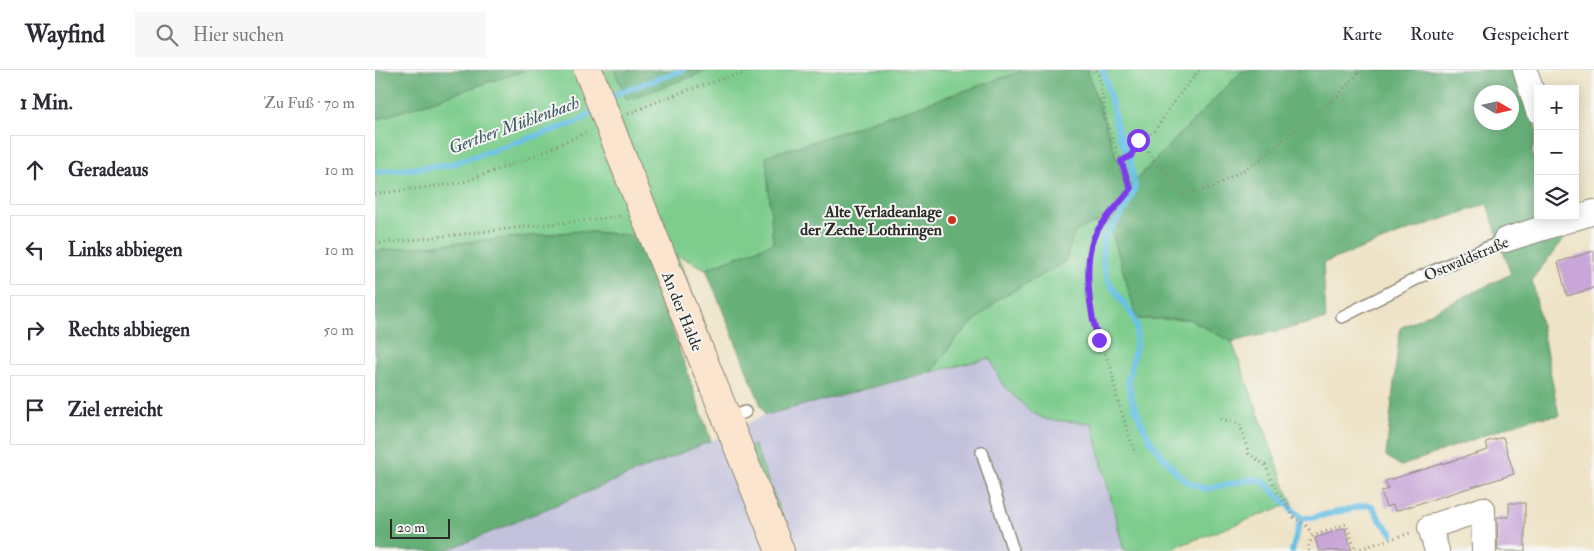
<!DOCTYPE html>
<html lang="de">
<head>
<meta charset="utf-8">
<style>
	:root { --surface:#fff; --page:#f7f7f7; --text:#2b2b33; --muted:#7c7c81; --line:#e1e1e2 }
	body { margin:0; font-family:"IM FELL Double Pica",serif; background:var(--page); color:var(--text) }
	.controls { position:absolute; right:15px; top:15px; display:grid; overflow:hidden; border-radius:0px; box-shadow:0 2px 12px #0003 }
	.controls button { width:45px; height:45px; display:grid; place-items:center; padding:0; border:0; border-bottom:1px solid var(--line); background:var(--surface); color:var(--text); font:25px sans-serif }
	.compass { position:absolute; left:1099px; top:15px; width:45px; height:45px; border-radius:50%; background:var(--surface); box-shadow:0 2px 12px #0003; rotate:99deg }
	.scale { position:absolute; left:15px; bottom:12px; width:60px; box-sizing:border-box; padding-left:5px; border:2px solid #2b2b2b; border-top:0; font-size:14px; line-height:18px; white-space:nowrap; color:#2b2b2b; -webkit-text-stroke:4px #f6f6f2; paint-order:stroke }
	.stop { position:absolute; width:15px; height:15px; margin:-11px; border:4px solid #7c3aed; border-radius:50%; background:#fff }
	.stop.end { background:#7c3aed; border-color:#fff; box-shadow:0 1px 5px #0008 }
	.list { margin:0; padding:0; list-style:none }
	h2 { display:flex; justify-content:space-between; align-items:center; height:65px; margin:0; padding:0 20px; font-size:21px }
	h2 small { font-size:16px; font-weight:400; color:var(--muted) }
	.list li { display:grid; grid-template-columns:32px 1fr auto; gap:15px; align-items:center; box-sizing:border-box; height:70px; margin:0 10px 10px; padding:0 10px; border:1px solid var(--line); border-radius:0px }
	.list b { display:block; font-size:19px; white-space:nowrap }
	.list em { font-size:16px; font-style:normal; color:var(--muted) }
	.icon { flex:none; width:28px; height:28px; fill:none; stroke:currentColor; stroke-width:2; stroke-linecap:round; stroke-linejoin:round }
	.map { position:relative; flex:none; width:1219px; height:481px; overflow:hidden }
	header { display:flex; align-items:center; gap:30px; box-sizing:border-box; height:70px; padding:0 25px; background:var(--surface); border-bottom:1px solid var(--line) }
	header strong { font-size:24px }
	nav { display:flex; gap:28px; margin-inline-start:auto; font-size:18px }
	.search { width:350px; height:45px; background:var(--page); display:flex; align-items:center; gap:12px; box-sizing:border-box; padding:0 18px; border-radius:0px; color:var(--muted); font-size:19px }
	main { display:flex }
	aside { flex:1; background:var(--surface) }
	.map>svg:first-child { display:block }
	.industrial { fill:#c3c1db }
	.green { fill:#7ecd8d; stroke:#547c5c }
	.forest { fill:#66b078; stroke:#486e52; fill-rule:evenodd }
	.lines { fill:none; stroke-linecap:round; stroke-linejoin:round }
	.stream { stroke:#69c1e6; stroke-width:6 }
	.building { fill:#c9a6d8 }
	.lane-casing { stroke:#8c8778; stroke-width:14 }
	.street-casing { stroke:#8c8778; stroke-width:26 }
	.secondary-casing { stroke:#8c8778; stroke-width:30 }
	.path { stroke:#8c8778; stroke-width:3; stroke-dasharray:1 4; stroke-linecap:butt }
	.lane { stroke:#fff; stroke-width:11 }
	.street { stroke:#fff; stroke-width:24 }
	.secondary { stroke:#fce5cf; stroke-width:28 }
	.secondary-bridge-casing { stroke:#8c8778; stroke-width:30; stroke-linecap:butt }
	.secondary-bridge { stroke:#fce5cf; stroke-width:28 }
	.route { stroke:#7c3aed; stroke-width:6 }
	.poi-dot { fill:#c8321e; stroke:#f6f6f2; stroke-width:2 }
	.labels { text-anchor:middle; stroke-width:4; stroke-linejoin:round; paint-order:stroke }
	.poi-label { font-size:16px; font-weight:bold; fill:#2b2b2b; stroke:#f6f6f2; text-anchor:end }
	.street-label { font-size:16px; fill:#2b2b2b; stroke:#f6f6f2 }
	.water-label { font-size:18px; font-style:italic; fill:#3e5863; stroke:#f6f6f2 }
</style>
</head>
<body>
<header>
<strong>Wayfind</strong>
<div class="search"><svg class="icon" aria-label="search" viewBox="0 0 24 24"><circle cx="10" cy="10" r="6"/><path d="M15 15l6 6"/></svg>Hier suchen</div>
<nav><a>Karte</a><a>Route</a><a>Gespeichert</a></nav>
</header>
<main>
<aside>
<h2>1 Min.<small>Zu Fuß · 70 m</small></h2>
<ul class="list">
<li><svg class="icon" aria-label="ahead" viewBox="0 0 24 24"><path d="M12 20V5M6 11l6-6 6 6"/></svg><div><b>Geradeaus</b></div><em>10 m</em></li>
<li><svg class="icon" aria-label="left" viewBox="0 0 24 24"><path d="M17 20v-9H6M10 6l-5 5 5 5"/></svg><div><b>Links abbiegen</b></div><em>10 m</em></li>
<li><svg class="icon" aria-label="right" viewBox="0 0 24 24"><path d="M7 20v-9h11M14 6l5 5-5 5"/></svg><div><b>Rechts abbiegen</b></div><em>50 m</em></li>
<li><svg class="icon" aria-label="arrive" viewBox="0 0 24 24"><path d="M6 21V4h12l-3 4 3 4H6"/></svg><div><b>Ziel erreicht</b></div></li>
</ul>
</aside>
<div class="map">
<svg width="1219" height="481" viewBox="0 0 1219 481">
	<rect width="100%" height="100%" fill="#f6f6f2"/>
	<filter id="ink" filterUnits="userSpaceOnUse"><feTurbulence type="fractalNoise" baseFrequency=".02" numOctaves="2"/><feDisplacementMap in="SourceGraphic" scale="10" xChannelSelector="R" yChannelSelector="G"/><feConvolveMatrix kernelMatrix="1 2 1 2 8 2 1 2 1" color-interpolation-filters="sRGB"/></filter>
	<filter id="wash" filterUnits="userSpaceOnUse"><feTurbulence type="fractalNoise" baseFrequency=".0096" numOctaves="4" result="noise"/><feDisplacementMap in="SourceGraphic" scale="20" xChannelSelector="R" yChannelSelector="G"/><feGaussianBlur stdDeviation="1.12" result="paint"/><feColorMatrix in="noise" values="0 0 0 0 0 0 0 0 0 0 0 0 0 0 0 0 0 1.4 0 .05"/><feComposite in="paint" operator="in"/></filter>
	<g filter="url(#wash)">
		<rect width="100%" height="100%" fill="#eee3c6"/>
		<!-- industrial -->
		<path class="industrial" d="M616 288 627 314 672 350 717 353 749 481H70L336 371 390 345Z"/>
		<!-- green -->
		<path class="green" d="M150 0H651L440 71 392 86 398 173 331 199 302 185 352 310 350 312 265 166 206 161 0 181V50Z
			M712 0H868L752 119Z
			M733 148 762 249H814L857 272 911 419 918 435H912L790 481H749L717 353 672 350 656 342 627 314 615 288 557 302 582 267 625 228 690 192 699 162Z
			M379 375 421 481H416L375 377Z"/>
		<!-- forest -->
		<path class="forest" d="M0 0H150L0 50Z
			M239 0H335L252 30Z
			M651 0H712L752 119 868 0H1145L1162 60 1157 82 1163 100V146H1177L1189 169 1157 209 1184 346 1156 348 1026 396 1011 386 1025 258 1136 204 1112 134 1030 162 948 193 951 249 857 272 814 249H762L733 148 699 162 690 192 625 228 582 267 557 302 390 345 331 199 398 173 391 86 440 71ZM1106 22H1136V52H1106Z
			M206 161 265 166 336 371 70 481H0V181Z"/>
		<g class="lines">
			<!-- stream -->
			<path class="stream" d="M728 0 737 34 743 62 755 90 760 118 752 137 729 167 727 183 729 199 735 214 758 246 762 259 761 275 753 311 757 330 766 352 776 372 801 402 812 412 830 419 878 409 889 412 926 448H936L992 435 997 436 1005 450 1017 463
				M232 32 246 22 308 0
				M0 102 74 95 205 51 221 39
				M917 481 926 448"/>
		</g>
		<g id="blocks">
			<!-- building -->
			<path class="building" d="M1219 181V218L1192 226 1183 192Z
				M1128 367 1139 404 1020 441 1018 435 1011 437 1006 421 1013 419 1010 411 1113 380 1111 372Z
				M1134 433H1150V481H1123L1122 447H1134Z
				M970 458 977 481H944L940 468Z"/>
		</g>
	</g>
	<g filter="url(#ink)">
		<use href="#blocks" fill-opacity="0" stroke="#8c8778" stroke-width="1"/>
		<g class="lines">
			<defs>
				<path id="lane" d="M967 247 1047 206 1130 170
					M352 349 370 342
					M607 382 638 481"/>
				<path id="street" d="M1150 0 1163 41
					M1130 170 1219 142
					M1062 481 1055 457 1108 439 1109 481"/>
				<path id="secondary" d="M255 108 405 481"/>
			</defs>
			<!-- lane casing -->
			<use href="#lane" class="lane-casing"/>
			<!-- street casing -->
			<use href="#street" class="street-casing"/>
			<!-- secondary casing -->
			<use href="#secondary" class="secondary-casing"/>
			<!-- path -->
			<path class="path" d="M721 0 724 6 732 54 756 119 721 163 715 184 714 225 718 255 736 298 742 328 760 384
				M824 0 798 33 779 62 763 70 809 124 838 117 881 93 963 25 986 0
				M253 44C295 25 337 11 381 0
				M746 91 757 86 763 70
				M0 124 85 113 150 90 214 61
				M0 174 246 146
				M846 349 865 354 874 384 890 395 902 422 912 435 918 447 932 456 938 466
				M981 480 1035 463
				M934 481 933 477 938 466 971 454 981 481"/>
			<!-- lane -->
			<use href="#lane" class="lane"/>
			<!-- street -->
			<use href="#street" class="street"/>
			<!-- secondary -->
			<use href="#secondary" class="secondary"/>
			<defs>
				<path id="secondary-bridge" d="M213 0 255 108"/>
			</defs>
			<!-- secondary-bridge casing -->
			<use href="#secondary-bridge" class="secondary-bridge-casing"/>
			<!-- secondary-bridge -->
			<use href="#secondary-bridge" class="secondary-bridge"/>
		</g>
	</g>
	<g class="lines" filter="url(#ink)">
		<!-- route -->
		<path class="route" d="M724 270C714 245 707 185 722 161 732 146 745 133 756 119L746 91 756 86 763 70"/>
	</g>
	<!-- markers -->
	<circle class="poi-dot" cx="577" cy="150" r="5"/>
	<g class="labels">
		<!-- poi labels -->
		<g class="poi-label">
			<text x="567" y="147">Alte Verladeanlage<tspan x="567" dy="18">der Zeche Lothringen</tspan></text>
		</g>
		<!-- street labels -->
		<g class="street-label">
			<text transform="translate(1091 188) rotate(-23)" y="6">Ostwaldstraße</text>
			<text transform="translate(308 241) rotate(68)" y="6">An der Halde</text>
		</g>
		<!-- water labels -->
		<g class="water-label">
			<text transform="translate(139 55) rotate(-20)" y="6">Gerther Mühlenbach</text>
		</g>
	</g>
</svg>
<div class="controls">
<button>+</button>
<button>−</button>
<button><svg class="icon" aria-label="layers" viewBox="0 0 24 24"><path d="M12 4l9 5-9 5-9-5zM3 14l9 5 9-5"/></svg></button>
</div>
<svg class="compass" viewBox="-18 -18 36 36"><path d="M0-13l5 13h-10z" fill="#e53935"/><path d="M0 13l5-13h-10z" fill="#7c7c81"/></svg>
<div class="scale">20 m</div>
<div class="stop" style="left:763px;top:70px"></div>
<div class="stop end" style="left:724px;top:270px"></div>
</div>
</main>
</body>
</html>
